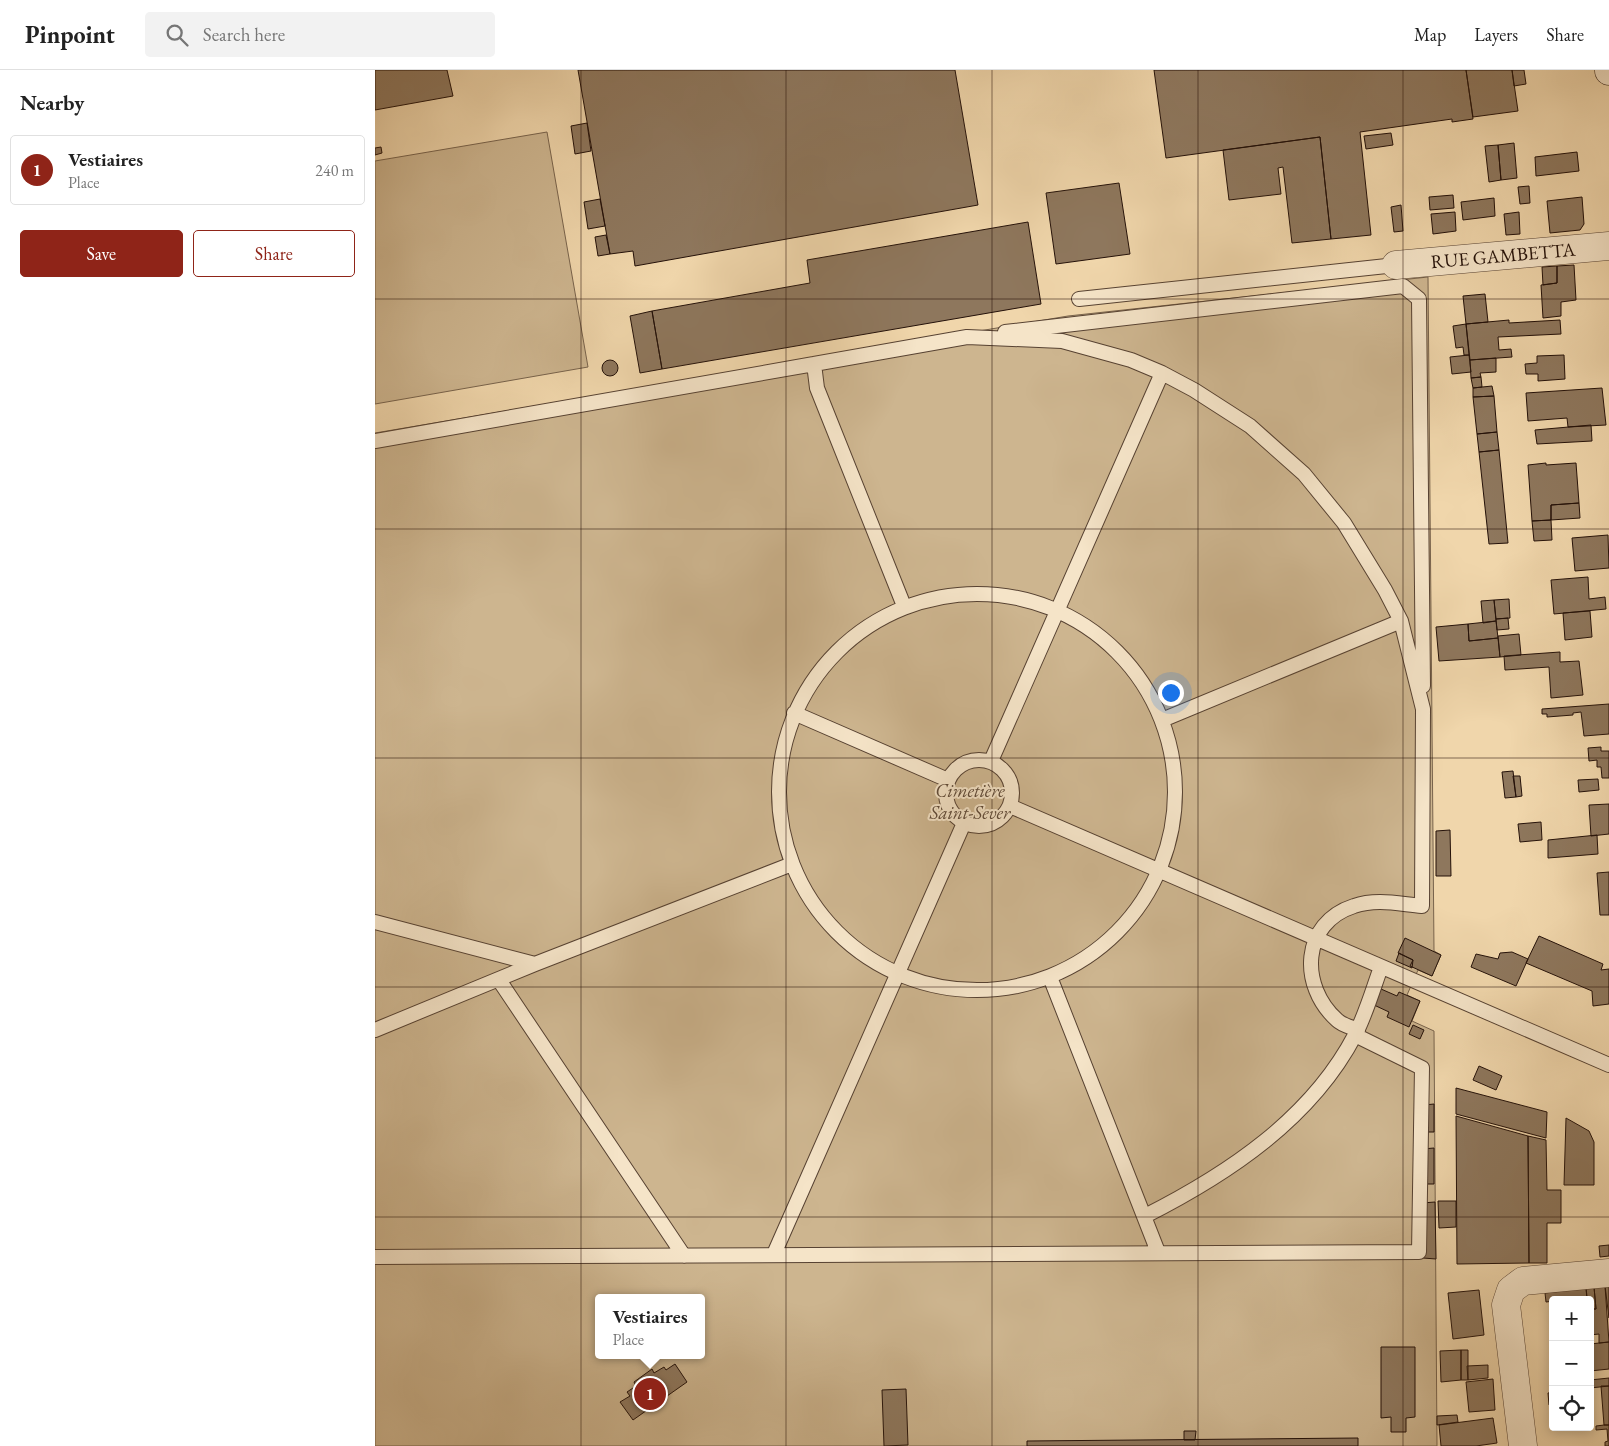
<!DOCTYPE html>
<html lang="en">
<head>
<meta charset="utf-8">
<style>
	:root { --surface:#fff; --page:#f2f2f2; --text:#222; --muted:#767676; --line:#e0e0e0; --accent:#8f2418 }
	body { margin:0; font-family:"EB Garamond",serif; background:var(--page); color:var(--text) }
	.controls { position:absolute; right:15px; bottom:15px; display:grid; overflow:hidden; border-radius:5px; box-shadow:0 2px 12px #0003 }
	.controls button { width:45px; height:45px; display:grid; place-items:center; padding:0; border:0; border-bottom:1px solid var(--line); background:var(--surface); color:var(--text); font:25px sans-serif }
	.you { position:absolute; left:795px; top:622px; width:18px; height:18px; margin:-12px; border:4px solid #fff; border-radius:50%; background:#1a73e8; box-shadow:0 0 0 8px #1a73e833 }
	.badge { display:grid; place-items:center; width:32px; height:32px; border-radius:50%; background:var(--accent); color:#fff; font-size:16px; font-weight:700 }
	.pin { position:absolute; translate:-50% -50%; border:2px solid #fff; box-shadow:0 1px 5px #0006 }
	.popup { position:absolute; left:220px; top:1224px; width:110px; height:65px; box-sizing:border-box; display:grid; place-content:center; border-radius:5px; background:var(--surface); filter:drop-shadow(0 1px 4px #0005); font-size:16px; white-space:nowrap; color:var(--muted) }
	.popup b { font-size:19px; color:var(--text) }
	.popup::after { content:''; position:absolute; left:50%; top:100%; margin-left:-10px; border:10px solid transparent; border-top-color:var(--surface) }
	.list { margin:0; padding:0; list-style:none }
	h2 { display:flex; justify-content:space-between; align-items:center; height:65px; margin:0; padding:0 20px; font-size:21px }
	h2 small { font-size:16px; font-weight:400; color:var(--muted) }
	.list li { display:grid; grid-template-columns:32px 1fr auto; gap:15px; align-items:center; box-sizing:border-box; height:70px; margin:0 10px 10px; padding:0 10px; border:1px solid var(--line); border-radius:5px }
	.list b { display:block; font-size:19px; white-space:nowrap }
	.list p { margin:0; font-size:16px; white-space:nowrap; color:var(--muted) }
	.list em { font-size:16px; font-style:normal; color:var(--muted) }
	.actions { display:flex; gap:10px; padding:15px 20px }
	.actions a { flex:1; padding:11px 0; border:1px solid var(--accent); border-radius:5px; text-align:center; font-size:18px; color:var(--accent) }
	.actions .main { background:var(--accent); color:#fff }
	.icon { flex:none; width:28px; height:28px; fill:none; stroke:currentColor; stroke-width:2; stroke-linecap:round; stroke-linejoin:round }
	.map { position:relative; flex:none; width:1234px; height:1376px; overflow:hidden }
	header { display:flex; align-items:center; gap:30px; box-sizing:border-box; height:70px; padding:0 25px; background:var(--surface); border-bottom:1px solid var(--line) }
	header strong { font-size:24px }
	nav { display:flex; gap:28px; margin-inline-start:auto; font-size:18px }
	.search { width:350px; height:45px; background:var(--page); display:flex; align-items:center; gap:12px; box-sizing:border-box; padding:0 18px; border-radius:5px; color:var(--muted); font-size:19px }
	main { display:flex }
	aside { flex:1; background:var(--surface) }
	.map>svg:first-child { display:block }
	.green { fill:#cdb58f; stroke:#78634c; fill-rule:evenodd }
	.building { fill:#8e775d; stroke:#241109 }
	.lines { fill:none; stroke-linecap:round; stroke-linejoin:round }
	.service-casing { stroke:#574232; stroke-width:16 }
	.minor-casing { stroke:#574232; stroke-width:29 }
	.secondary-casing { stroke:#241109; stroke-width:29 }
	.service { stroke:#f5e4c8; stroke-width:14 }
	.minor { stroke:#f5e4c8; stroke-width:28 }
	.secondary { stroke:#f5e4c8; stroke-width:28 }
	.grid { fill:none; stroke:#241109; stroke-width:1; stroke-opacity:0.55 }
	.labels { text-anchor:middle; stroke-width:4; stroke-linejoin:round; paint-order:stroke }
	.street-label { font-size:19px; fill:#241109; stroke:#f5e4c8 }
	.park-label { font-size:19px; font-style:italic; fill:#5f4a38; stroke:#f5e4c8 }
</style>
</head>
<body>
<header>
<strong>Pinpoint</strong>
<div class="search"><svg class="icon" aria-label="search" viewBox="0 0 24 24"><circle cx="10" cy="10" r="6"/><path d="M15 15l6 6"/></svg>Search here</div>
<nav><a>Map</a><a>Layers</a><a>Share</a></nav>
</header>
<main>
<aside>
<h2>Nearby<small></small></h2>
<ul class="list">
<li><span class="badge">1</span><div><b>Vestiaires</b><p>Place</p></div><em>240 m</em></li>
</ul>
<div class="actions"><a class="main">Save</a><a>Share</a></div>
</aside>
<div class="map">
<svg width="1234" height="1376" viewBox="0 0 1234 1376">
	<rect width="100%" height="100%" fill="#f0d6ab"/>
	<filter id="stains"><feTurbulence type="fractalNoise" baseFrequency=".004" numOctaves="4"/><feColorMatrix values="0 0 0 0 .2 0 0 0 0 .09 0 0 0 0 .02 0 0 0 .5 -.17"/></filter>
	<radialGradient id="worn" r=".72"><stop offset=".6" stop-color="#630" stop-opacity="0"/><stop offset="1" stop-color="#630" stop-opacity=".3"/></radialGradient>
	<!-- green -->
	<path class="green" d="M172 62 213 297 0 334V91Z
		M1053 207 1059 881 1066 885 1057 906 1043 900 1032 925 1045 931 1037 951 1059 961 1062 1376H0V363L693 246ZM224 1228H326V1285H224Z"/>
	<!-- building -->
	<path class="building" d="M0 0H72L78 26 0 40Z
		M203 0H580L603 135 260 196 258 181 235 184Z
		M779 0H1091L1098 49 1077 52V49L985 62 996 165 956 169 945 67 791 88Z
		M1091 0H1137L1143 41 1098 47Z
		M1137 0H1149L1151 14 1139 16Z
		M212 53 216 81 200 84 196 56Z
		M1016 63 1018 75 991 79 989 66Z
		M945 67 956 169 917 173 908 97 903 98 906 124 854 130 848 80Z
		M1139 73 1142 108 1126 110 1123 75Z
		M1123 75 1126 110 1114 112 1110 76Z
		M6 77 7 83 0 85V78Z
		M1202 82 1204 101 1161 106 1160 87Z
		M744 113 755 184 681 194 671 123Z
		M1154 116 1155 133 1145 134 1143 117Z
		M1078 125 1079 138 1055 140 1054 127Z
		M1207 127 1209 154 1205 160 1175 163 1172 131Z
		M1119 128 1120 146 1088 150 1086 132Z
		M225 129 230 156 213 159 209 132Z
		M1026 135 1028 161 1019 162 1016 137Z
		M1080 142 1081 161 1058 164 1056 144Z
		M1144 142 1145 164 1131 165 1129 144Z
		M653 152 666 234 287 299 277 241 435 213 432 190Z
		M231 165 235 184 223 186 220 167Z
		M1199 195 1201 230 1186 232V246L1168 248 1166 215 1182 213V196Z
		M1182 196V213L1168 215 1167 197Z
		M1110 224 1113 252 1091 254 1088 226Z
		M277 241 287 299 265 303 255 246Z
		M1134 250V253L1185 250 1186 264 1123 267 1124 280 1136 279 1137 287 1095 290 1091 254Z
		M1091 254 1094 285H1089L1088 277 1081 278 1078 256Z
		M1094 285 1096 302 1077 304 1075 287Z
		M1189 285 1190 309 1163 311V304H1151L1150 294 1162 293V286Z
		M1121 288V302L1105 303 1106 307 1096 308 1095 290Z
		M227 298a8 8 0 1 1 16 0a8 8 0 1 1-16 0Z
		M1106 307 1107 317 1098 318 1096 308Z
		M1117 316 1119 326 1098 327V318Z
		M1227 318 1231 355 1193 357 1192 348 1153 351 1151 323Z
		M1119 326 1122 362 1102 364 1098 327Z
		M1216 355 1217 371 1162 374 1160 360Z
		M1122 362 1124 380 1104 382 1102 364Z
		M1124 380 1133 473 1114 474 1104 382Z
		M1171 393V395L1201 393 1204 433 1176 435V450L1157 451 1153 395Z
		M1204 433 1205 448 1176 450V435Z
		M1176 450 1177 470 1159 471 1157 451Z
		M1233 465 1234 498 1200 501 1197 468Z
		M1213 507 1214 529 1230 527 1231 539 1179 544 1176 510Z
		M1134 529 1135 548 1121 549 1119 530Z
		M1119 530 1121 551 1108 553 1106 531Z
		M1215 541 1217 567 1190 570 1188 543Z
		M1133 548 1134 559 1122 560 1121 549Z
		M1121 551 1123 568 1094 571 1093 554Z
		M1093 554 1094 571 1123 568 1125 587 1064 591 1061 557Z
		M1144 564 1146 585 1125 587 1123 566Z
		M1185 582V592L1204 591 1208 625 1176 628 1174 597 1130 600 1129 586Z
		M1234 634V664L1209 666 1206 642 1198 643V645L1172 647V644H1167V639Z
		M1226 677V681H1234V708H1227L1226 697H1222V690L1214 691 1213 678Z
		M1138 701 1141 727 1130 728 1127 702Z
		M1138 706H1145L1147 726 1141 727Z
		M1223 709 1224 720 1204 722 1203 710Z
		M1234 734V764L1216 766 1214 735Z
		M1166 752 1167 770 1145 772 1143 754Z
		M1075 760 1076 806H1061V761Z
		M1222 765 1223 784 1173 788V770Z
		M1234 802V845H1225L1222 803Z
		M1164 866 1228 894 1226 900 1234 899V934L1218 936 1217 921 1151 893Z
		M1030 868 1066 885 1057 906 1035 896 1038 890 1023 883Z
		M1137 882 1153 889 1141 916 1096 897 1101 884 1123 889 1125 883Z
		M1024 883 1038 890 1037 898 1021 891Z
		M1006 919 1022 926 1024 922 1045 931 1034 957 1012 947 1014 942 999 935Z
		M1038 955 1049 960 1045 969 1034 964Z
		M1104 996 1127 1006 1121 1020 1098 1010Z
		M1081 1018 1172 1042 1171 1068 1081 1044Z
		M1059 1034V1062H1050L1049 1035Z
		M1081 1046 1153 1066 1154 1193 1082 1194Z
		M1191 1048 1214 1061 1219 1072V1115H1189Z
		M1153 1066 1171 1070 1172 1120H1186V1153H1172V1193H1154Z
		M1059 1078V1114H1048L1047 1079Z
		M1063 1131H1081V1157L1064 1158Z
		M1060 1132 1061 1189 1048 1188 1047 1133Z
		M1234 1175V1186L1225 1187 1224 1176Z
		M1230 1216H1234V1248Z
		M1230 1216 1234 1272 1224 1273V1264L1215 1265V1239H1221L1219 1217Z
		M1219 1217 1221 1239H1215V1230H1212L1211 1218Z
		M1211 1218 1212 1227 1171 1232 1170 1223Z
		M1104 1220 1109 1265 1078 1269 1073 1223Z
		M1234 1272V1299L1215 1301V1274Z
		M1006 1277H1040V1347L1031 1348V1362H1016V1347L1006 1348Z
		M1086 1280H1093V1310H1086Z
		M1086 1280V1310L1066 1312 1065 1281Z
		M300 1294 312 1312 258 1350 245 1332 255 1326 252 1322 261 1316 259 1312 277 1299 279 1303 289 1297 291 1300Z
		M1113 1295V1308L1093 1310 1092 1296Z
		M1234 1308V1316L1215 1318V1310Z
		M1118 1309 1120 1340 1094 1342 1091 1312Z
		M1226 1316H1234V1355H1229Z
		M531 1319 533 1375 509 1376 507 1320Z
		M1178 1322V1335H1174L1173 1323Z
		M1082 1345 1083 1352 1062 1355V1346Z
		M1118 1348 1122 1373 1101 1376H1066L1064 1355Z
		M1229 1355H1234V1376H1230V1372L1233 1371 1232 1359 1221 1360V1356Z
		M809 1361H821L820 1370H809Z
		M983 1368V1376H652V1371Z"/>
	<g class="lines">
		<defs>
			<path id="service" d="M704 229 1021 195
				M630 262 1028 216 1044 229 1048 616
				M0 371 439 294
				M404 722a198 198 0 1 1 396 0a198 198 0 1 1-396 0Z
				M529 536 442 318 439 294 592 267 687 271 756 290 787 303 819 320 875 356 929 404 969 453 1010 520 1026 551 1048 639 1047 836C1024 834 1002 828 979 836 926 853 924 916 962 950 967 955 976 957 983 960
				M419 643 573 710
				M787 650 1026 551
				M571 723a33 33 0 1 1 66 0a33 33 0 1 1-66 0Z
				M616 691 787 303
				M635 736 1234 995
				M0 852 160 894
				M675 907 783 1182
				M124 910 309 1186
				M0 960 160 894 417 794
				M770 1146C853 1104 936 1049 980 965 991 944 998 919 1006 897
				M399 1184 589 753
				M0 1187 1044 1182 1047 998 980 965"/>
			<path id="minor" d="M1021 195 1234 176
				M1148 1376 1131 1235 1136 1220 1148 1211 1234 1203"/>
			<path id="secondary" d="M1234 0V1"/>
		</defs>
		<!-- service casing -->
		<use href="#service" class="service-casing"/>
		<!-- minor casing -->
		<use href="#minor" class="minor-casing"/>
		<!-- secondary casing -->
		<use href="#secondary" class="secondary-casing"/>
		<!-- service -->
		<use href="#service" class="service"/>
		<!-- minor -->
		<use href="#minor" class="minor"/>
		<!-- secondary -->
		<use href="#secondary" class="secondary"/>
	</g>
	<!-- grid -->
	<path class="grid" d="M206 0V1376M411 0V1376M617 0V1376M823 0V1376M1028 0V1376M0 229H1234M0 459H1234M0 688H1234M0 917H1234M0 1147H1234"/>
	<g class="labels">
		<!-- street labels -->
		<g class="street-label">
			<text transform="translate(1128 185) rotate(-5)" y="7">RUE GAMBETTA</text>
		</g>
		<!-- park labels -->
		<g class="park-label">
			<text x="595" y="727">Cimetière<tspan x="595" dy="22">Saint-Sever</tspan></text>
		</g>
	</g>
	<rect width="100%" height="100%" filter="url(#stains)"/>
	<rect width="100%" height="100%" fill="url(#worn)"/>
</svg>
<div class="controls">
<button>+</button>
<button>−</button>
<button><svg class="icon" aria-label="locate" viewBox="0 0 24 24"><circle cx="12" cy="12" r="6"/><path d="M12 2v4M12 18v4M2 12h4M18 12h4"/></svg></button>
</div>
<div class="you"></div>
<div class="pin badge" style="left:275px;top:1324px">1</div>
<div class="popup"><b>Vestiaires</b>Place</div>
</div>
</main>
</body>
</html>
